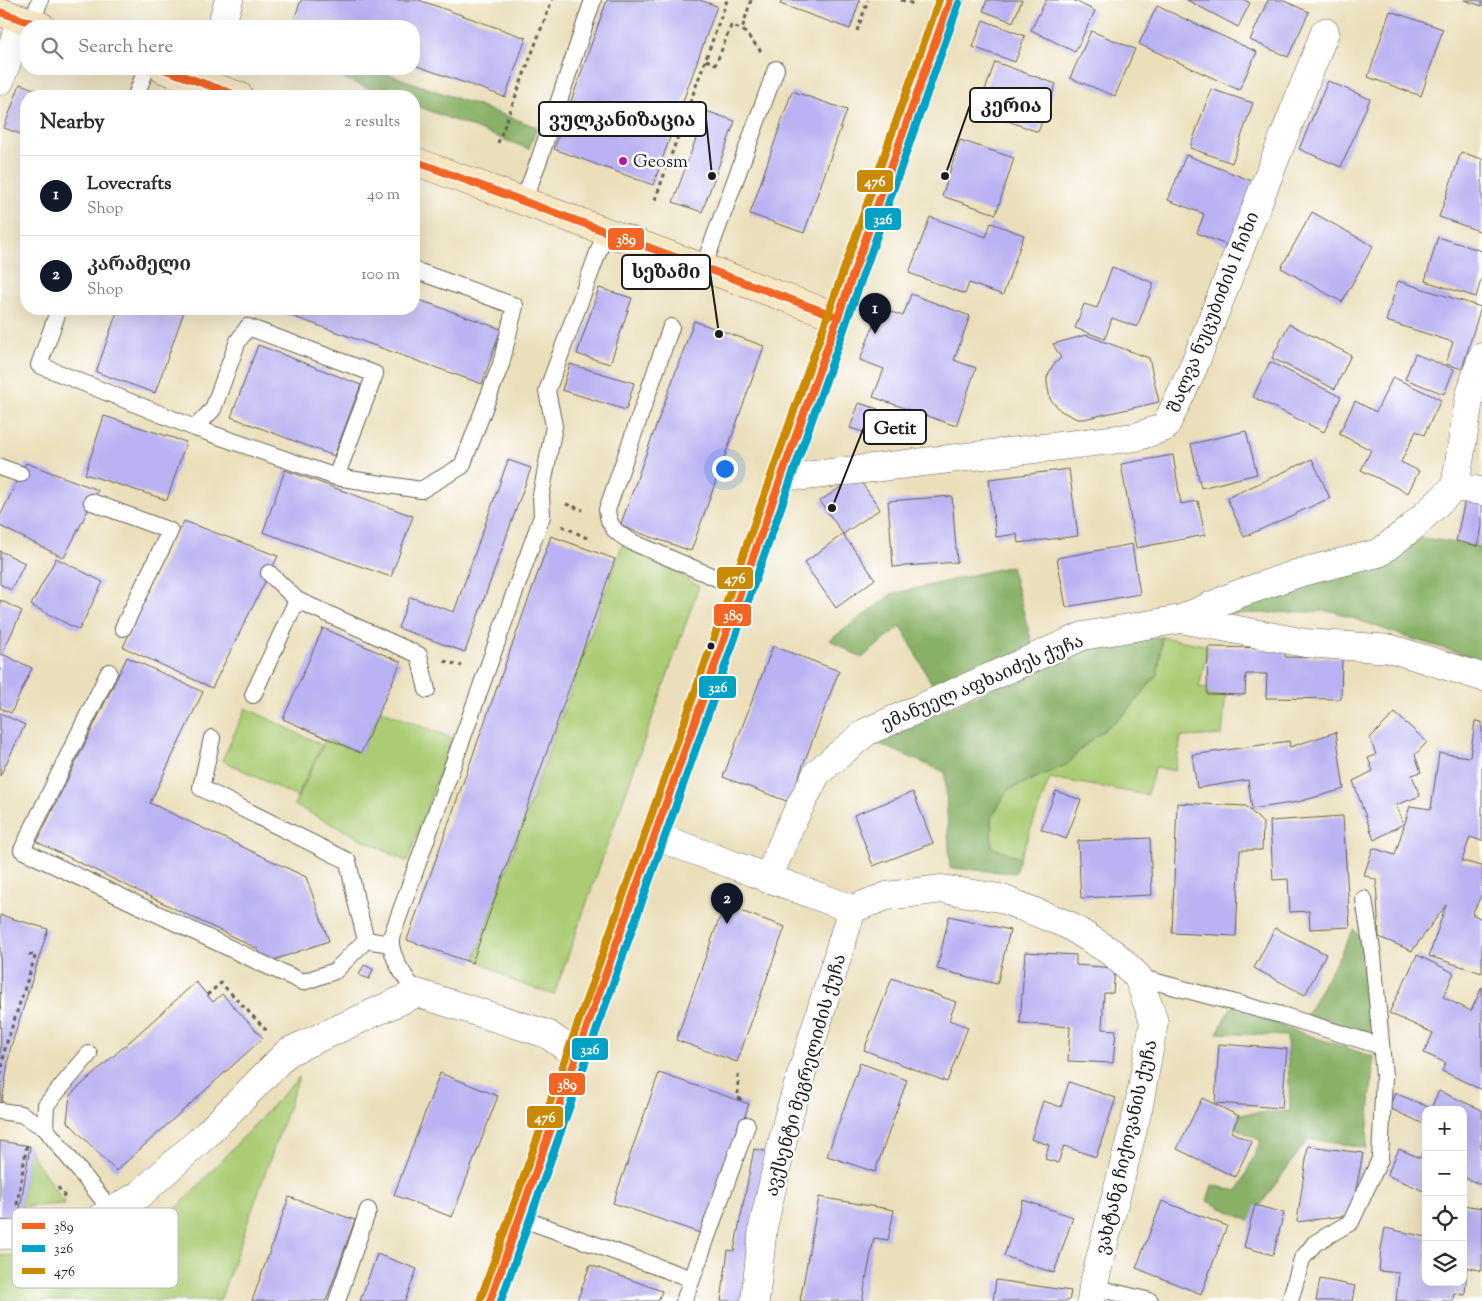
<!DOCTYPE html>
<html lang="en">
<head>
<meta charset="utf-8">
<style>
	:root { --surface:#fff; --page:#f7f7f7; --text:#2b2b33; --muted:#7c7c81; --line:#e1e1e2; --accent:#111827 }
	body { margin:0; font-family:"Sorts Mill Goudy","Noto Serif Georgian",serif; background:var(--page); color:var(--text) }
	.controls { position:absolute; right:15px; bottom:15px; display:grid; overflow:hidden; border-radius:10px; box-shadow:0 5px 20px #0002 }
	.controls button { width:45px; height:45px; display:grid; place-items:center; padding:0; border:0; border-bottom:1px solid var(--line); background:var(--surface); color:var(--text); font:25px sans-serif }
	.you { position:absolute; left:724px; top:468px; width:18px; height:18px; margin:-12px; border:4px solid #fff; border-radius:50%; background:#1a73e8; box-shadow:0 0 0 8px #1a73e833 }
	.badge { display:grid; place-items:center; width:32px; height:32px; border-radius:50%; background:var(--accent); color:#fff; font-size:16px; font-weight:700 }
	.pin { position:absolute; translate:-50% -41px; filter:drop-shadow(0 1px 2px #0008) }
	.pin::after { content:''; position:absolute; top:26px; width:18px; height:15px; background:inherit; clip-path:polygon(0 0,100% 0,50% 100%) }
	.list { margin:0; padding:0; list-style:none }
	h2 { display:flex; justify-content:space-between; align-items:center; height:65px; margin:0; padding:0 20px; font-size:21px }
	h2 small { font-size:16px; font-weight:400; color:var(--muted) }
	.list li { display:grid; grid-template-columns:32px 1fr auto; gap:15px; align-items:center; box-sizing:border-box; height:80px; padding:0 20px; border-top:1px solid var(--line) }
	.list b { display:block; font-size:19px; white-space:nowrap }
	.list p { margin:0; font-size:16px; white-space:nowrap; color:var(--muted) }
	.list em { font-size:16px; font-style:normal; color:var(--muted) }
	.icon { flex:none; width:28px; height:28px; fill:none; stroke:currentColor; stroke-width:2; stroke-linecap:round; stroke-linejoin:round }
	.map { position:relative; flex:none; width:1482px; height:1301px; overflow:hidden }
	.search { position:absolute; background:var(--surface); box-shadow:0 5px 20px #0002; left:20px; top:20px; width:400px; height:55px; display:flex; align-items:center; gap:12px; box-sizing:border-box; padding:0 18px; border-radius:20px; color:var(--muted); font-size:19px }
	.panel { position:absolute; background:var(--surface); box-shadow:0 5px 20px #0002; left:20px; top:90px; width:400px; height:225px; border-radius:20px }
	.map>svg:first-child { display:block }
	.green { fill:#abcc74; stroke:#647448 }
	.forest { fill:#88b066; stroke:#526641 }
	.building { fill:#bab2f2 }
	.lines { fill:none; stroke-linecap:round; stroke-linejoin:round }
	.service-casing { stroke:#646054; stroke-width:18 }
	.minor-casing { stroke:#646054; stroke-width:29 }
	.secondary-casing { stroke:#646054; stroke-width:29 }
	.path { stroke:#646054; stroke-width:3; stroke-dasharray:4 4; stroke-linecap:butt }
	.service { stroke:#fff; stroke-width:16 }
	.minor { stroke:#fff; stroke-width:28 }
	.secondary { stroke:#f8e7c3; stroke-width:28 }
	.bus-1-casing { stroke:#fff; stroke-width:11 }
	.bus-2-casing { stroke:#fff; stroke-width:11 }
	.bus-3-casing { stroke:#fff; stroke-width:11 }
	.bus-1 { stroke:#f26522; stroke-width:8 }
	.bus-2 { stroke:#01a2c5; stroke-width:8 }
	.bus-3 { stroke:#cb8a06; stroke-width:8 }
	.poi-dot { fill:#b5179e; stroke:#fff; stroke-width:2 }
	.bus-dot { fill:#1c1c1c; stroke:#fff; stroke-width:2 }
	.labels { text-anchor:middle; stroke-width:5; stroke-linejoin:round; paint-order:stroke }
	.poi-label { font-size:18px; fill:#1c1c1c; stroke:#fff; text-anchor:start }
	.street-label { font-size:18px; fill:#1c1c1c; stroke:#fff }
	.key { fill:#fff; stroke:#bbb; stroke-width:1 }
	.key-label { font-size:14px; fill:#1c1c1c }
	.leader { fill:none; stroke:#1c1c1c; stroke-width:2 }
	.callout-dot { fill:#1c1c1c; stroke:#fff; stroke-width:2 }
	.callout { fill:#fff; stroke:#1c1c1c; stroke-width:2 }
	.callout-label { font-size:19px; text-anchor:middle; font-weight:bold; fill:#1c1c1c }
	.line-badge { stroke:#fff; stroke-width:2 }
	.badge-label { font-size:14px; text-anchor:middle; font-weight:bold; fill:#fff }
</style>
</head>
<body>
<div class="map">
<svg width="1482" height="1301" viewBox="0 0 1482 1301">
	<rect width="100%" height="100%" fill="#fff"/>
	<filter id="ink" filterUnits="userSpaceOnUse"><feTurbulence type="fractalNoise" baseFrequency=".02" numOctaves="2"/><feDisplacementMap in="SourceGraphic" scale="10" xChannelSelector="R" yChannelSelector="G"/><feConvolveMatrix kernelMatrix="1 2 1 2 8 2 1 2 1" color-interpolation-filters="sRGB"/></filter>
	<filter id="wash" filterUnits="userSpaceOnUse"><feTurbulence type="fractalNoise" baseFrequency=".0096" numOctaves="4" result="noise"/><feDisplacementMap in="SourceGraphic" scale="20" xChannelSelector="R" yChannelSelector="G"/><feGaussianBlur stdDeviation="1.12" result="paint"/><feColorMatrix in="noise" values="0 0 0 0 0 0 0 0 0 0 0 0 0 0 0 0 0 1.4 0 .05"/><feComposite in="paint" operator="in"/></filter>
	<g filter="url(#wash)">
		<rect width="100%" height="100%" fill="#ebdfbb"/>
		<!-- green -->
		<path class="green" d="M623 543 699 586 554 995 511 980 475 958Z
			M1162 637 1209 646 1199 687 1226 692 1222 735 1181 737 1175 771 1155 767 1147 795 1050 778 1020 858 992 848 991 818 1008 790 1068 764 1084 746 1128 711 1158 673Z
			M246 708 322 745 297 797 222 760Z
			M380 710 452 738 407 862 294 805 326 739 361 753Z
			M299 1077 220 1301H0V1256L99 1250 133 1240 179 1206Z
			M29 1150 65 1204 20 1207Z"/>
		<!-- forest -->
		<path class="forest" d="M317 69H374L537 127 529 149 414 105V96H390Z
			M1418 537 1482 547V660L1406 637 1332 611 1200 615Z
			M1011 566 1033 647 934 688 901 626 862 658 830 640 892 594Z
			M1162 637 1158 673 1128 711 1084 746 1068 764 1008 790 991 818 992 847 1020 858 1015 873 950 868 945 772 874 742 1091 643Z
			M1354 929 1362 941 1370 1032 1306 1016Z
			M1231 1007 1287 1028 1374 1057 1366 1148 1308 1139 1249 1221 1207 1201 1212 1185 1238 1191 1261 1141 1236 1128 1238 1114 1290 1111 1287 1036 1217 1033Z"/>
		<g id="blocks">
			<!-- building -->
			<path class="building" d="M301 0H419L526 38 505 97 414 65V26H305L293 22Z
				M607 0H700L717 6 653 185 554 149Z
				M782 0H860L850 29 780 4Z
				M987 0H1022L1013 22 983 11Z
				M1046 0H1073L1095 11 1075 52 1031 30Z
				M1187 0H1245L1250 3 1238 27Z
				M1268 0H1282L1309 12 1288 57 1250 40Z
				M1464 0H1482V6Z
				M1157 6 1257 52 1239 90 1139 44Z
				M1390 11 1443 29 1421 96 1368 77Z
				M983 20 1025 36 1015 62 973 47Z
				M1091 31 1135 49 1115 96 1070 78Z
				M995 62 1056 84 1038 132 978 110Z
				M1328 81 1370 99 1341 167 1299 149Z
				M20 84 53 96H26V136L4 128Z
				M1211 89 1253 103 1232 163 1190 148Z
				M792 91 847 110 804 233 750 214Z
				M706 111 735 121 702 212 673 202Z
				M960 140 1014 158 996 214 942 196Z
				M1461 152 1482 159V232L1439 217Z
				M1186 155 1257 183 1231 247 1197 233 1204 214 1168 200Z
				M1312 212 1373 246 1342 302 1281 268Z
				M930 217 986 237 991 223 1024 235 1003 295 969 283 965 294 909 273Z
				M1438 237 1482 251V277L1476 297 1425 281Z
				M1112 267 1154 283 1137 327 1112 318 1105 339 1075 328 1084 304 1097 308Z
				M1398 281 1481 307 1462 369 1446 364 1453 342 1386 321Z
				M599 288 632 298 610 364 577 354Z
				M911 294 970 316 954 360 976 368 956 426 873 397 884 369 860 360 880 308 903 316Z
				M414 298 501 329 482 384 272 309H414Z
				M118 309H185L155 393 96 372Z
				M694 321 764 346 691 551 620 526Z
				M1289 324 1351 355 1335 389 1272 358Z
				M1086 335 1149 358 1159 402 1084 419H1077L1061 411 1050 399 1047 383V377L1053 365 1061 358 1053 344Z
				M258 345 361 385 334 456 231 417Z
				M1415 354 1454 369 1444 394 1405 379Z
				M1270 362 1341 397 1324 432 1253 397Z
				M570 364 634 383 626 410 562 390Z
				M1393 377 1441 400 1424 435 1416 431 1401 462 1419 471 1408 493 1361 470 1371 450 1339 434 1355 401 1376 412Z
				M859 403 878 409 869 434 850 428Z
				M104 416 186 442 167 500 85 474Z
				M1246 431 1257 474 1201 488 1191 444Z
				M1173 455 1181 504 1198 501 1205 535 1136 548 1121 464Z
				M1312 459 1330 498 1244 537 1227 498Z
				M508 460 531 468 465 652 398 628 410 597 454 612Z
				M26 463 98 490 64 558 0 526V516Z
				M1069 469 1078 536 1018 543 1017 534 996 537 989 479Z
				M285 470 413 516 391 577 263 532Z
				M857 476 880 509 843 534 820 501Z
				M952 496 957 562 893 567 888 501Z
				M1465 500 1482 504V527L1478 546 1456 541Z
				M184 521 278 556 212 688 123 647Z
				M843 534 875 579 836 608 804 563Z
				M551 536 615 559 472 963 407 940Z
				M1132 544 1140 594 1066 607 1057 558Z
				M0 551 25 563 11 590 0 584Z
				M56 558 103 582 79 630 31 605Z
				M0 600 22 611 2 654 32 668 11 713 0 708Z
				M323 628 401 662 361 753 283 719Z
				M773 646 839 671 789 802 723 777Z
				M1208 647 1286 648 1285 657 1342 658 1341 699 1266 698 1267 674H1246L1245 695 1207 694Z
				M127 657 203 692 150 803 306 877 329 941 265 963 258 949 37 842Z
				M0 713 25 725 0 776Z
				M1395 713 1427 742 1415 755 1421 772 1412 775 1420 796 1396 805 1403 824 1374 840 1353 781 1373 771 1368 758 1376 755 1370 738Z
				M1475 721 1482 722V841L1470 837 1462 861 1482 866V894L1472 914 1482 919V973L1429 956 1446 905 1412 951 1379 937 1376 880 1364 875 1373 848 1395 855 1410 806 1431 809 1439 753 1470 757Z
				M1336 732 1344 789 1298 802 1252 809 1248 780 1197 788 1192 755 1289 741 1290 747Z
				M1056 791 1081 800 1066 839 1041 829Z
				M913 792 933 843 873 866 854 815Z
				M1177 803 1246 806 1263 823 1262 850H1240L1236 936 1172 933Z
				M1343 816 1350 927 1310 929 1309 911 1290 912 1288 879 1273 880 1270 821Z
				M1150 838 1152 895 1081 898 1078 841Z
				M724 905 785 927 737 1062 676 1040Z
				M0 915 48 929 10 1050 1 1108Z
				M949 916 1010 930 997 984 937 969Z
				M1275 928 1326 954 1305 995 1254 968Z
				M1025 952 1076 955V965L1115 968 1113 993H1104L1102 1029 1116 1030 1113 1063 1068 1061 1070 1027 1020 1023Z
				M1417 955 1454 973 1443 997 1471 1011 1482 987V1090L1442 1071 1446 1063 1424 1053 1433 1033 1389 1013Z
				M364 965 373 969 369 979 359 975Z
				M892 978 956 1002 949 1020 968 1027 947 1082 864 1050Z
				M196 982 213 1002 222 994 263 1038 116 1171 67 1121 70 1095Z
				M1219 1044 1287 1049 1282 1108 1215 1103Z
				M860 1063 907 1080 875 1172 827 1156Z
				M440 1073 498 1096 452 1217 394 1195Z
				M659 1073 749 1104 703 1234 613 1203Z
				M1069 1082 1116 1098 1096 1157 1064 1146 1058 1163 1045 1159 1049 1145 1031 1139 1043 1101 1061 1107Z
				M1439 1091 1482 1110V1143L1480 1148 1482 1149V1185L1463 1177V1110H1426V1125L1389 1108 1395 1093 1431 1108Z
				M1202 1098 1239 1116 1231 1132 1252 1142 1235 1177 1177 1149Z
				M0 1141 30 1146 18 1222 0 1220Z
				M1308 1146 1363 1153 1351 1215 1297 1222Z
				M1426 1146V1192L1387 1175 1399 1149 1420 1158Z
				M754 1149 770 1152 744 1301H721L728 1250 734 1251Z
				M289 1197 355 1220 326 1301H252Z
				M819 1197 894 1210 888 1240 874 1238 862 1301H800Z
				M1023 1200 1073 1217 1054 1273 1004 1256Z
				M1162 1201 1227 1226 1201 1294 1136 1268Z
				M1255 1205 1284 1213 1273 1255 1244 1247Z
				M1463 1205 1482 1208V1271L1467 1267 1465 1295 1454 1293 1453 1301H1396L1399 1273 1379 1271 1381 1249 1385 1228 1426 1237V1282H1463Z
				M377 1254 417 1269 405 1301H360Z
				M590 1265 662 1291 658 1301H577Z
				M1320 1279 1355 1286 1352 1301H1316Z
				M996 1280 1071 1291 1069 1301H993Z"/>
		</g>
	</g>
	<g filter="url(#ink)">
		<use href="#blocks" fill-opacity="0" stroke="#646054" stroke-width="1"/>
		<g class="lines">
			<defs>
				<path id="service" d="M32 23 40 0
					M136 96 146 69
					M523 202 539 160 593 0
					M703 268 776 69
					M59 309 39 365 195 428 213 409 238 341 248 327 375 374 336 477 421 490 462 466 501 364 515 306 414 270
					M671 327 607 510C609 529 617 533 632 542L742 589
					M195 428 336 477
					M0 467 20 474
					M92 502 170 531 123 628
					M269 573 297 600
					M109 672 22 850 259 962 303 982 335 971 366 940 390 944
					M253 695 297 600 419 655 427 690
					M212 738 201 788 348 861 356 901 366 940
					M1138 977 1281 1015 1381 1046
					M417 993C406 980 389 955 391 938L542 516 541 495 554 426 547 391 606 231
					M89 1054 46 1105 45 1128 112 1211
					M0 1111 21 1114 45 1128
					M520 1218 692 1279 747 1125
					M1093 1287 1150 1301
					M337 1301 368 1210
					M684 1301 692 1279
					M1290 1301 1302 1259 1315 1243 1351 1222 1380 1159 1384 1076 1373 956 1364 899"/>
				<path id="minor" d="M221 26 229 0
					M0 81 22 19
					M782 475 805 476 1136 437 1165 427 1191 373 1325 32
					M1455 487 1470 394 1482 357
					M1455 487 1482 491
					M1181 619 1238 594 1302 572 1379 553 1410 529 1455 487
					M655 836 852 909 887 896 942 889 1000 898 1068 925 1114 954 1138 977 1154 1022 1139 1105 1093 1287 1091 1301
					M768 879 789 828 817 773 866 732 1083 636 1181 619 1305 643 1392 649 1482 677
					M0 1235 45 1234 88 1225 139 1195 207 1134 288 1052 417 993 547 1034 577 1055
					M755 1301 763 1227 788 1118 852 909"/>
				<path id="secondary" d="M0 12 41 26
					M163 69 239 96
					M414 161 838 317
					M490 1301 950 0"/>
			</defs>
			<!-- service casing -->
			<use href="#service" class="service-casing"/>
			<!-- minor casing -->
			<use href="#minor" class="minor-casing"/>
			<!-- secondary casing -->
			<use href="#secondary" class="secondary-casing"/>
			<!-- path -->
			<path class="path" d="M751 0 742 29 761 51
				M901 0 914 4
				M857 31 868 0
				M706 60 716 64 731 26 742 29
				M498 143 552 0
				M655 200 727 0
				M566 504 583 510
				M562 526 591 540
				M444 661 462 666
				M29 954 35 956
				M207 995 221 983 268 1032
				M738 1074V1098L745 1101
				M0 1083 5 1048 36 954
				M58 1187 67 1200
				M17 1205 27 1144"/>
			<!-- service -->
			<use href="#service" class="service"/>
			<!-- minor -->
			<use href="#minor" class="minor"/>
			<!-- secondary -->
			<use href="#secondary" class="secondary"/>
			<defs>
				<path id="bus-1" d="M0 12 41 26
					M163 69 239 96
					M414 161 838 317
					M490 1301 950 0"/>
				<path id="bus-2" d="M501 1301 959 3"/>
				<path id="bus-3" d="M481 1298 939 0"/>
			</defs>
			<!-- bus-1 casing -->
			<use href="#bus-1" class="bus-1-casing"/>
			<!-- bus-2 casing -->
			<use href="#bus-2" class="bus-2-casing"/>
			<!-- bus-3 casing -->
			<use href="#bus-3" class="bus-3-casing"/>
			<!-- bus-1 -->
			<use href="#bus-1" class="bus-1"/>
			<!-- bus-2 -->
			<use href="#bus-2" class="bus-2"/>
			<!-- bus-3 -->
			<use href="#bus-3" class="bus-3"/>
		</g>
	</g>
	<!-- markers -->
	<circle class="poi-dot" cx="623" cy="161" r="5"/>
	<circle class="bus-dot" cx="711" cy="646" r="4.5"/>
	<g class="labels">
		<!-- poi labels -->
		<g class="poi-label">
			<text x="633" y="167">Geosm</text>
		</g>
		<!-- street labels -->
		<g class="street-label">
			<text transform="translate(1213 312) rotate(-68)" y="6">შალვა ნუცუბიძის I ჩიხი</text>
			<text transform="translate(982 682) rotate(-23)" y="6">ემანუელ აფხაიძეს ქუჩა</text>
			<text transform="translate(805 1075) rotate(-74)" y="6">ავქსენტი მეგრელიძის ქუჩა</text>
			<text transform="translate(1126 1147) rotate(-77)" y="6">ვახტანგ ჩიქოვანის ქუჩა</text>
		</g>
	</g>
	<!-- legend -->
	<rect x="12" y="1208" width="166" height="80" rx="8" class="key"/>
	<rect x="22" y="1223" width="23" height="6" fill="#f26522"/>
	<rect x="22" y="1245" width="23" height="7" fill="#01a2c5"/>
	<rect x="22" y="1268" width="23" height="6" fill="#cb8a06"/>
	<g class="key-label">
		<text x="54" y="1231">389</text>
		<text x="54" y="1253">326</text>
		<text x="54" y="1276">476</text>
	</g>
	<!-- callouts -->
	<path class="leader" d="M945 176L970 105M712 176L706 119M719 334L710 272M832 508L864 427"/>
	<g class="callout-dot">
		<circle cx="945" cy="176" r="5"/>
		<circle cx="712" cy="176" r="5"/>
		<circle cx="719" cy="334" r="5"/>
		<circle cx="832" cy="508" r="5"/>
	</g>
	<g class="callout">
		<rect x="970" y="88" width="81" height="34" rx="5"/>
		<rect x="539" y="102" width="167" height="34" rx="5"/>
		<rect x="622" y="255" width="88" height="34" rx="5"/>
		<rect x="864" y="410" width="62" height="34" rx="5"/>
	</g>
	<g class="callout-label">
		<text x="1011" y="112">კერია</text>
		<text x="622" y="126">ვულკანიზაცია</text>
		<text x="666" y="278">სეზამი</text>
		<text x="895" y="434">Getit</text>
	</g>
	<g class="line-badge">
		<rect x="856" y="169" width="38" height="24" rx="5" fill="#cb8a06"/>
		<rect x="864" y="207" width="38" height="24" rx="5" fill="#01a2c5"/>
		<rect x="607" y="227" width="38" height="24" rx="5" fill="#f26522"/>
		<rect x="716" y="566" width="38" height="24" rx="5" fill="#cb8a06"/>
		<rect x="713" y="603" width="39" height="24" rx="5" fill="#f26522"/>
		<rect x="698" y="675" width="39" height="24" rx="5" fill="#01a2c5"/>
		<rect x="571" y="1037" width="38" height="24" rx="5" fill="#01a2c5"/>
		<rect x="548" y="1072" width="38" height="24" rx="5" fill="#f26522"/>
		<rect x="526" y="1105" width="38" height="24" rx="5" fill="#cb8a06"/>
	</g>
	<g class="badge-label">
		<text x="875" y="186">476</text>
		<text x="883" y="224">326</text>
		<text x="626" y="244">389</text>
		<text x="735" y="583">476</text>
		<text x="733" y="620">389</text>
		<text x="718" y="692">326</text>
		<text x="590" y="1054">326</text>
		<text x="567" y="1089">389</text>
		<text x="545" y="1122">476</text>
	</g>
</svg>
<div class="controls">
<button>+</button>
<button>−</button>
<button><svg class="icon" aria-label="locate" viewBox="0 0 24 24"><circle cx="12" cy="12" r="6"/><path d="M12 2v4M12 18v4M2 12h4M18 12h4"/></svg></button>
<button><svg class="icon" aria-label="layers" viewBox="0 0 24 24"><path d="M12 4l9 5-9 5-9-5zM3 14l9 5 9-5"/></svg></button>
</div>
<div class="you"></div>
<div class="pin badge" style="left:875px;top:334px">1</div>
<div class="pin badge" style="left:727px;top:924px">2</div>
<div class="search"><svg class="icon" aria-label="search" viewBox="0 0 24 24"><circle cx="10" cy="10" r="6"/><path d="M15 15l6 6"/></svg>Search here</div>
<section class="panel">
<h2>Nearby<small>2 results</small></h2>
<ul class="list">
<li><span class="badge">1</span><div><b>Lovecrafts</b><p>Shop</p></div><em>40 m</em></li>
<li><span class="badge">2</span><div><b>კარამელი</b><p>Shop</p></div><em>100 m</em></li>
</ul>
</section>
</div>
</body>
</html>
